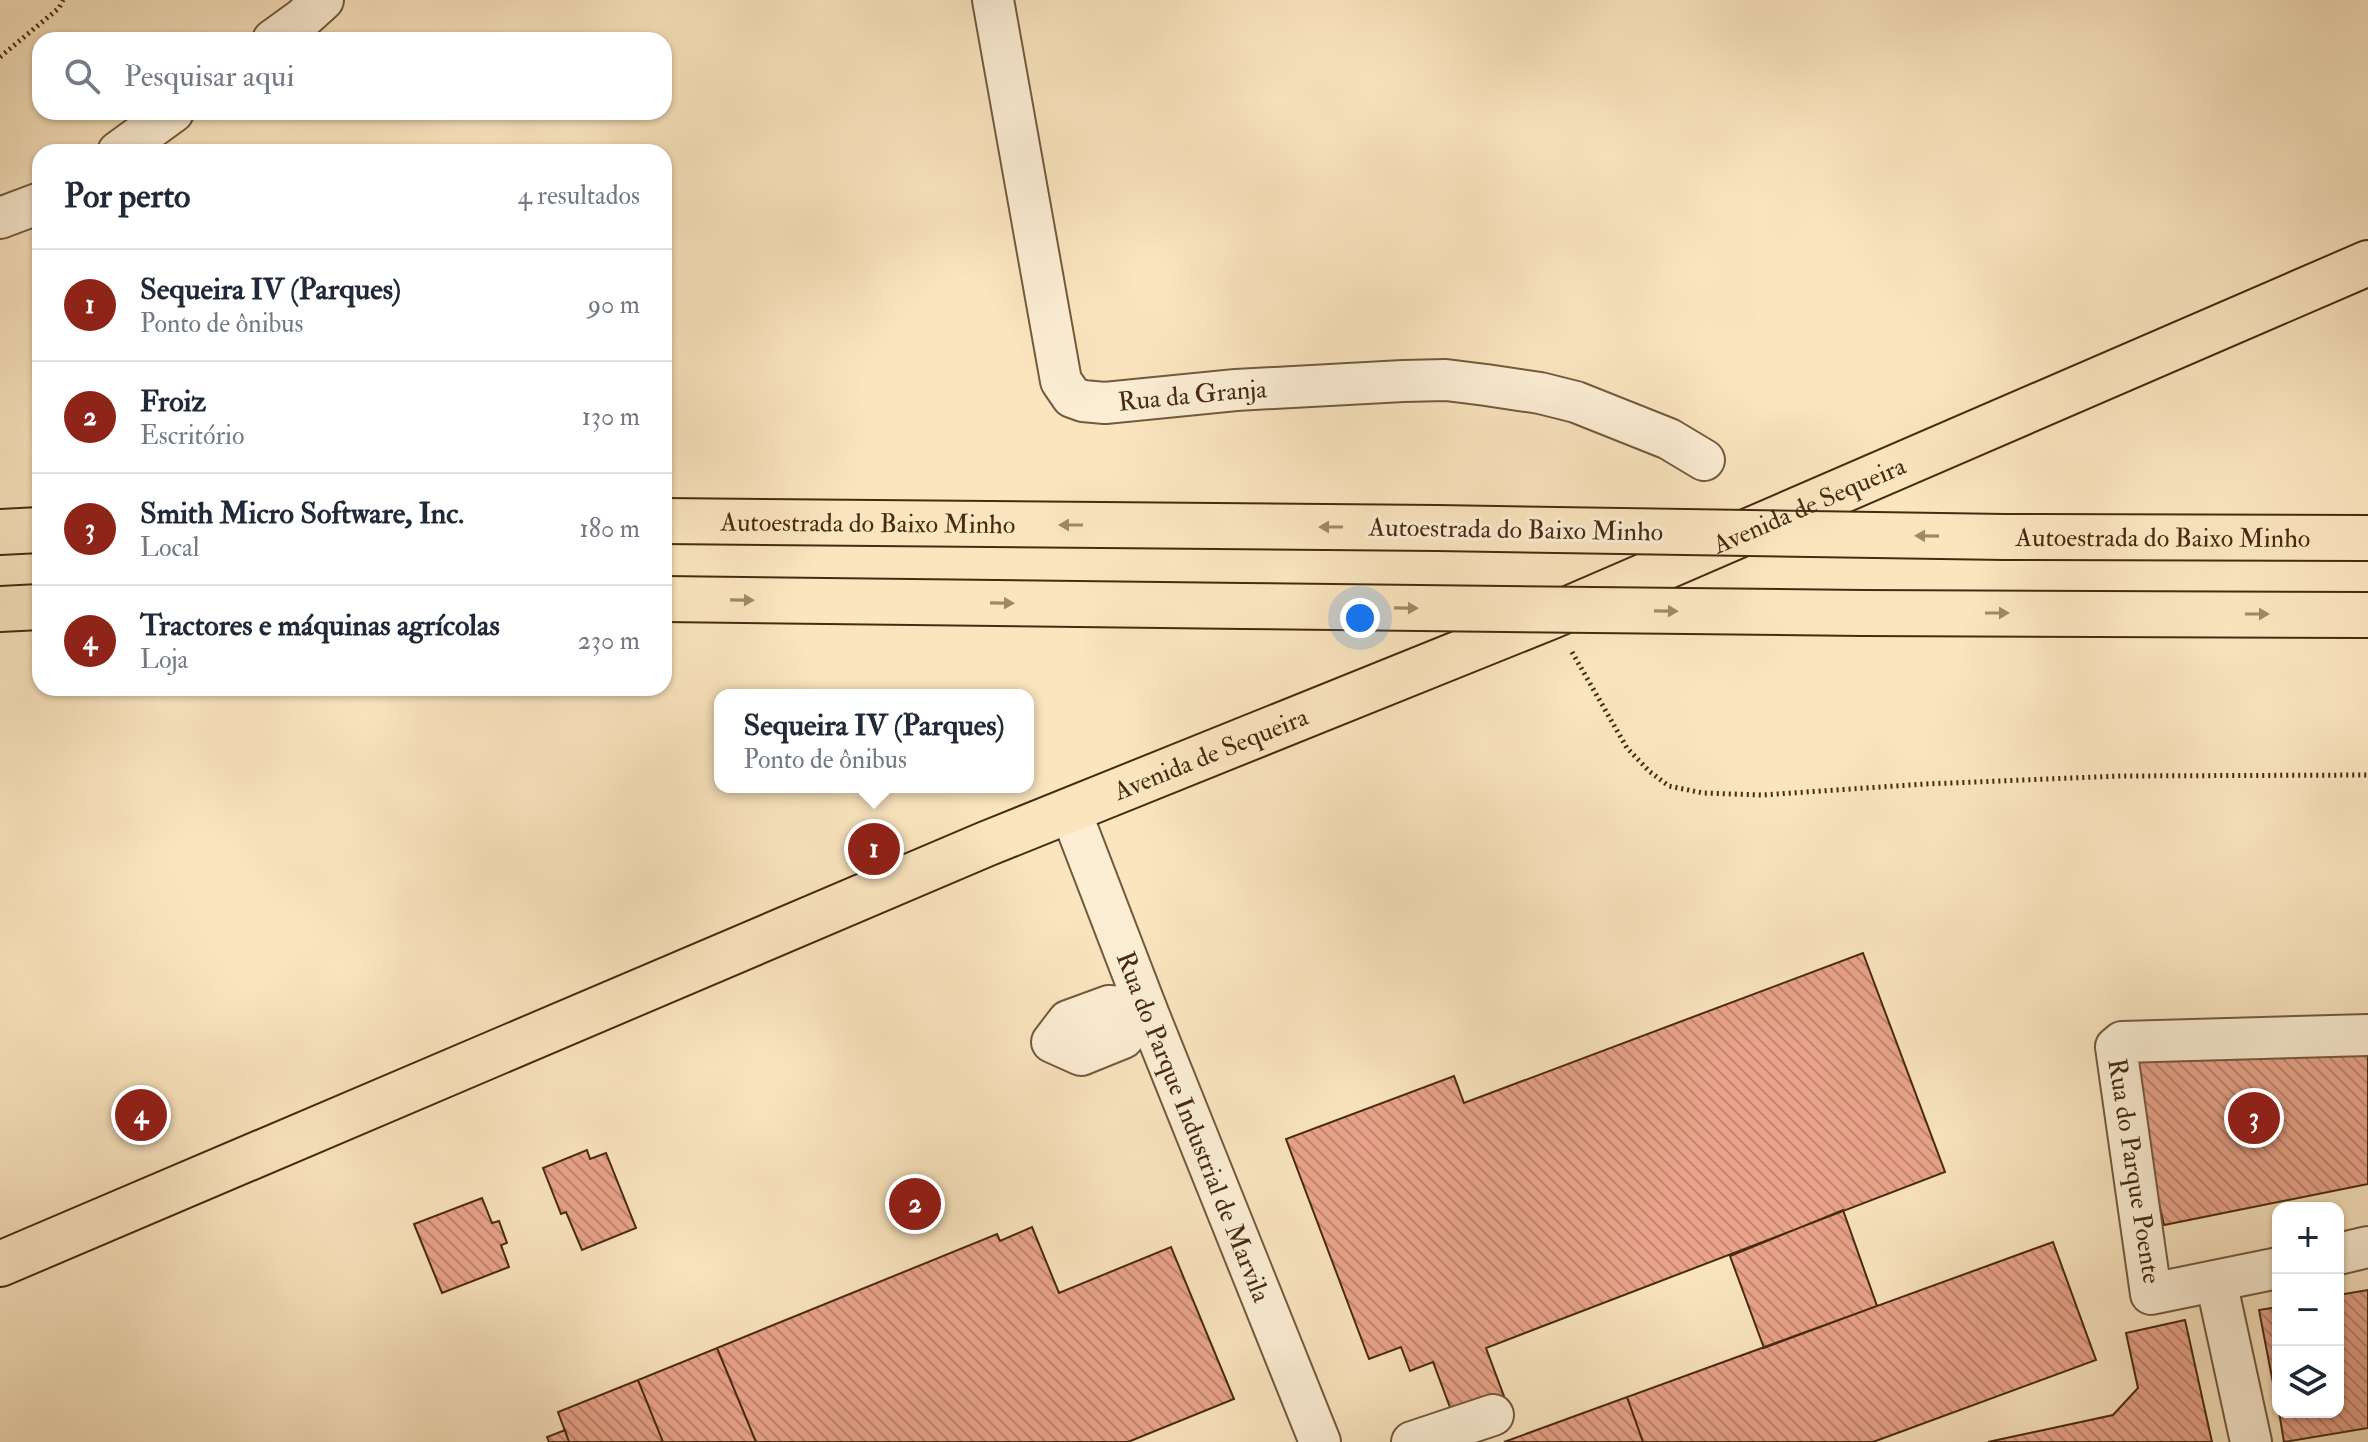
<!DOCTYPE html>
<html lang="pt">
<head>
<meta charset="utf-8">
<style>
	:root { --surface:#fff; --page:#f6f6f7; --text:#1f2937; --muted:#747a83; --line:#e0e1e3; --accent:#8f2418 }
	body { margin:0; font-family:"IM FELL Double Pica",serif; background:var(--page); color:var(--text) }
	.controls { position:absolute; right:24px; bottom:24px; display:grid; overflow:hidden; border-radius:16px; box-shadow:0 2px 6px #0004 }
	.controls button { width:72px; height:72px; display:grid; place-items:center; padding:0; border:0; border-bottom:2px solid var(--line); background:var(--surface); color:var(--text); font:40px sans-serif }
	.you { position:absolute; left:1360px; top:618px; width:28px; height:28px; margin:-20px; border:6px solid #fff; border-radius:50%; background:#1a73e8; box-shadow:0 0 0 12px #1a73e833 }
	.badge { display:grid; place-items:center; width:52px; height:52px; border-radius:50%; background:var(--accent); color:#fff; font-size:26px; font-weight:700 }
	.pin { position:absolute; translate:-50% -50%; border:4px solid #fff; box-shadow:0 2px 8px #0006 }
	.popup { position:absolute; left:714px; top:689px; width:320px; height:104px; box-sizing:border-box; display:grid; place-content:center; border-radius:16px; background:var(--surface); filter:drop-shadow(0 2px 6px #0005); font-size:26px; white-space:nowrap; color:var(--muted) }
	.popup b { font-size:30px; color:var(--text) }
	.popup::after { content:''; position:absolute; left:50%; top:100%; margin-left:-16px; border:16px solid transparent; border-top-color:var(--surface) }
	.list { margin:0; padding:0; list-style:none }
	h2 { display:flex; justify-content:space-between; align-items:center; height:104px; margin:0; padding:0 32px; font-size:34px }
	h2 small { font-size:26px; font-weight:400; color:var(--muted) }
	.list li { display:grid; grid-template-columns:52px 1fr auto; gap:24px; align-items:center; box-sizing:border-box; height:112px; padding:0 32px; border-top:2px solid var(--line) }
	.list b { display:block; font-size:30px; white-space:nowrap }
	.list p { margin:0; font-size:26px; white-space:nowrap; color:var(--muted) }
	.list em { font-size:26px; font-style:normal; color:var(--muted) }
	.icon { flex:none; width:44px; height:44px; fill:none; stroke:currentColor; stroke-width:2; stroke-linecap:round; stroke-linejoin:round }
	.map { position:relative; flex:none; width:2368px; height:1442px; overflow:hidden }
	.search { position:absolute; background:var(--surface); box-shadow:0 2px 6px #0004; left:32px; top:32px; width:640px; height:88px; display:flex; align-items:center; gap:20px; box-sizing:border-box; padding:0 28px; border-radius:24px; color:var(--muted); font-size:30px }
	.panel { position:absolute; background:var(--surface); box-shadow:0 2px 6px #0004; left:32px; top:144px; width:640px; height:552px; border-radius:24px }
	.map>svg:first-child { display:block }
	.building { fill:url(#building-back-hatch); stroke:#462a12; stroke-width:2 }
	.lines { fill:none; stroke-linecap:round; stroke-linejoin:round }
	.minor-casing { stroke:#73593d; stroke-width:44 }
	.major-casing { stroke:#462a12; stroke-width:48 }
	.highway-casing { stroke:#462a12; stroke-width:48 }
	.path { stroke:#462a12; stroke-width:5; stroke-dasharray:2 4; stroke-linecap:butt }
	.minor { stroke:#fceed5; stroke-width:40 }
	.major { stroke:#fae5bf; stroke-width:44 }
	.highway { stroke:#fae5bf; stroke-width:44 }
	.highway-bridge-casing { stroke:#462a12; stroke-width:48; stroke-linecap:butt }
	.highway-bridge { stroke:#fae5bf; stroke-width:44 }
	.oneway { fill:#a08868 }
	.labels { text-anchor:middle; stroke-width:6; stroke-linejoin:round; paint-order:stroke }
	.street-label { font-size:26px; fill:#462a12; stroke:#fceed5 }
</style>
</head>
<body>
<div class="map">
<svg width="2368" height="1442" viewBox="0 0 2368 1442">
	<defs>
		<pattern id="building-back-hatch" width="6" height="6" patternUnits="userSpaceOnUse" patternTransform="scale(2)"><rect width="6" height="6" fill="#eba48b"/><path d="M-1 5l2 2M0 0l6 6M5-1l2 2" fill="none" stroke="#c08670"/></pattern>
	</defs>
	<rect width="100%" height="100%" fill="#fae5bf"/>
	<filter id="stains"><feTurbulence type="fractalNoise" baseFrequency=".0025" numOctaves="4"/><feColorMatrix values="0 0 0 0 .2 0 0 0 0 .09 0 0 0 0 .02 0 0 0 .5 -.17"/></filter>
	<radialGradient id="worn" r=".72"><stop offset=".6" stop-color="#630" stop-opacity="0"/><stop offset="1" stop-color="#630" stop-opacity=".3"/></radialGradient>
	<!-- building -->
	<path class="building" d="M1863 953 1945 1172 1486 1348 1505 1399 1454 1418 1433 1362 1410 1371 1401 1347 1369 1359 1286 1139 1454 1076 1464 1103Z
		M2368 1041V1184L2164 1225 2124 1052Z
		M587 1150 590 1159 606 1153 636 1228 582 1250 566 1212 561 1214 543 1168Z
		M482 1198 492 1223 499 1221 507 1243 501 1245 509 1267 442 1293 414 1224Z
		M1843 1210 1877 1306 1764 1348 1730 1256Z
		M1032 1227 1059 1293 1171 1247 1234 1399 1128 1442H756L717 1348 997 1234 1000 1241Z
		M2053 1242 2096 1360 1873 1442H1643L1627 1397Z
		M2368 1290V1428L2284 1442 2279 1412H2338V1295Z
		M2278 1307V1409L2259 1310Z
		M2185 1320 2212 1442H1988L2113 1415 2138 1388 2126 1333Z
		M717 1348 756 1442H663L638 1380Z
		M638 1380 663 1442H569L558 1412Z
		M1627 1397 1643 1442H1504Z
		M565 1430 569 1442H549L547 1437Z"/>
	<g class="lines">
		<defs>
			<g id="minor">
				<path id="s1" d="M993 0 1061 381 1072 397 1083 401 1105 403 1236 390 1403 381 1446 380 1486 385 1540 393 1576 402 1669 439 1704 460"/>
				<path d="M273 40 302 19 323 0"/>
				<path d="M118 152 173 112"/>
				<path d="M0 218 40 203"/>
				<path id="s2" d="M1070 810 1146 1008 1320 1442"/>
				<path d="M1109 1006 1146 1008 1123 1038 1081 1055 1052 1042 1068 1021Z"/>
				<path d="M2338 1254 2368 1247"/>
				<path d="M2278 1268 2151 1294 2116 1047 2122 1042 2368 1035"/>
				<path d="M2216 1281 2251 1442"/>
				<path d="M1412 1442 1493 1415"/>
			</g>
			<g id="major">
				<path id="s3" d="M0 1264 986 844 1552 616 2368 263"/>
			</g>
			<g id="highway">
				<path id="s4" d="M664 521 1437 528"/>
				<path d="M0 532 40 530"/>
				<path id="s5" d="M2005 537 2368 538"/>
				<path d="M664 599 1244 606"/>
				<path d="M0 609 40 607"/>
				<path d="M1863 613 2368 615"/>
			</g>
		</defs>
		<!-- minor casing -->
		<use href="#minor" class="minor-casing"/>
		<!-- major casing -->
		<use href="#major" class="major-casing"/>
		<!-- highway casing -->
		<use href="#highway" class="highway-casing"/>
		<!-- path -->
		<path class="path" d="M0 57 59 8 63 0
			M1572 652 1627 748 1650 772 1669 786 1703 793 1762 795 1925 784 2121 776 2368 775"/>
		<!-- minor -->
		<use href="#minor" class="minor"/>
		<!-- major -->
		<use href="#major" class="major"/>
		<!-- highway -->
		<use href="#highway" class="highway"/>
		<defs>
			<path id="highway-bridge" d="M1437 528 2005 537
				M1244 606 1863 613"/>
		</defs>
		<!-- highway-bridge casing -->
		<use href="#highway-bridge" class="highway-bridge-casing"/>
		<!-- highway-bridge -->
		<use href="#highway-bridge" class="highway-bridge"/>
	</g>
	<!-- one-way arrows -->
	<defs><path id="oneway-solid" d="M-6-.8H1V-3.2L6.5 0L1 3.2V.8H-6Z" transform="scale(2)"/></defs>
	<g class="oneway">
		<use href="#oneway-solid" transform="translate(1071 525) rotate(-180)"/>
		<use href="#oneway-solid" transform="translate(1331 527) rotate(-180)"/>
		<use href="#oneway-solid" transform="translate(1927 536) rotate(-179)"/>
		<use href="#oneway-solid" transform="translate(742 600) rotate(1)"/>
		<use href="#oneway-solid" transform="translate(1002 603) rotate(1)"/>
		<use href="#oneway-solid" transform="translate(1406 608) rotate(1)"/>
		<use href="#oneway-solid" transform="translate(1666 611) rotate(1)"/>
		<use href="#oneway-solid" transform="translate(1997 613)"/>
		<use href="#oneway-solid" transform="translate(2257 614)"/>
	</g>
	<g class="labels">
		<!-- street labels -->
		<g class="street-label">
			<text dy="9" stroke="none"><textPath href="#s1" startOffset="528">Rua da Granja</textPath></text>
			<text dy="9" stroke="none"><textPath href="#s3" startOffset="1962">Avenida de Sequeira</textPath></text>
			<text dy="9" stroke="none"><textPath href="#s4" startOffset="204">Autoestrada do Baixo Minho</textPath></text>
			<text transform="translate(1516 529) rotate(1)" y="9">Autoestrada do Baixo Minho</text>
			<text dy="9" stroke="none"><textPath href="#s5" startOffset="158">Autoestrada do Baixo Minho</textPath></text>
			<text dy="9" stroke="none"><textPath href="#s3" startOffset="1314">Avenida de Sequeira</textPath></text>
			<text dy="9" stroke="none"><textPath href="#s2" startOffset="340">Rua do Parque Industrial de Marvila</textPath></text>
			<text transform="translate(2135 1171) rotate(81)" y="9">Rua do Parque Poente</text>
		</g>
	</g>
	<rect width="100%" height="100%" filter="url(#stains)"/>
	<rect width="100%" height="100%" fill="url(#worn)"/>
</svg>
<div class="controls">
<button>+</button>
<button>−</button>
<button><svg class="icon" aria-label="layers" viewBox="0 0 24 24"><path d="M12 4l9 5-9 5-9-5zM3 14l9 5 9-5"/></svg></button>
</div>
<div class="you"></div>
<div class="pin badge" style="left:874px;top:849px">1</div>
<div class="popup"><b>Sequeira IV (Parques)</b>Ponto de ônibus</div>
<div class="pin badge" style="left:915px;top:1204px">2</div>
<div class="pin badge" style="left:2254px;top:1118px">3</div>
<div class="pin badge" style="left:141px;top:1115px">4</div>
<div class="search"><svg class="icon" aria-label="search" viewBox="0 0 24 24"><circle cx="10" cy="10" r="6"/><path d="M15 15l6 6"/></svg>Pesquisar aqui</div>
<section class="panel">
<h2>Por perto<small>4 resultados</small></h2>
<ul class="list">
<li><span class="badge">1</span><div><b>Sequeira IV (Parques)</b><p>Ponto de ônibus</p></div><em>90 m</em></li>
<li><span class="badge">2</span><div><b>Froiz</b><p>Escritório</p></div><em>130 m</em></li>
<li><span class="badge">3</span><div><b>Smith Micro Software, Inc.</b><p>Local</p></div><em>180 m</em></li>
<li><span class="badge">4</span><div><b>Tractores e máquinas agrícolas</b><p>Loja</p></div><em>230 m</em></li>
</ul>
</section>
</div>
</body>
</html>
